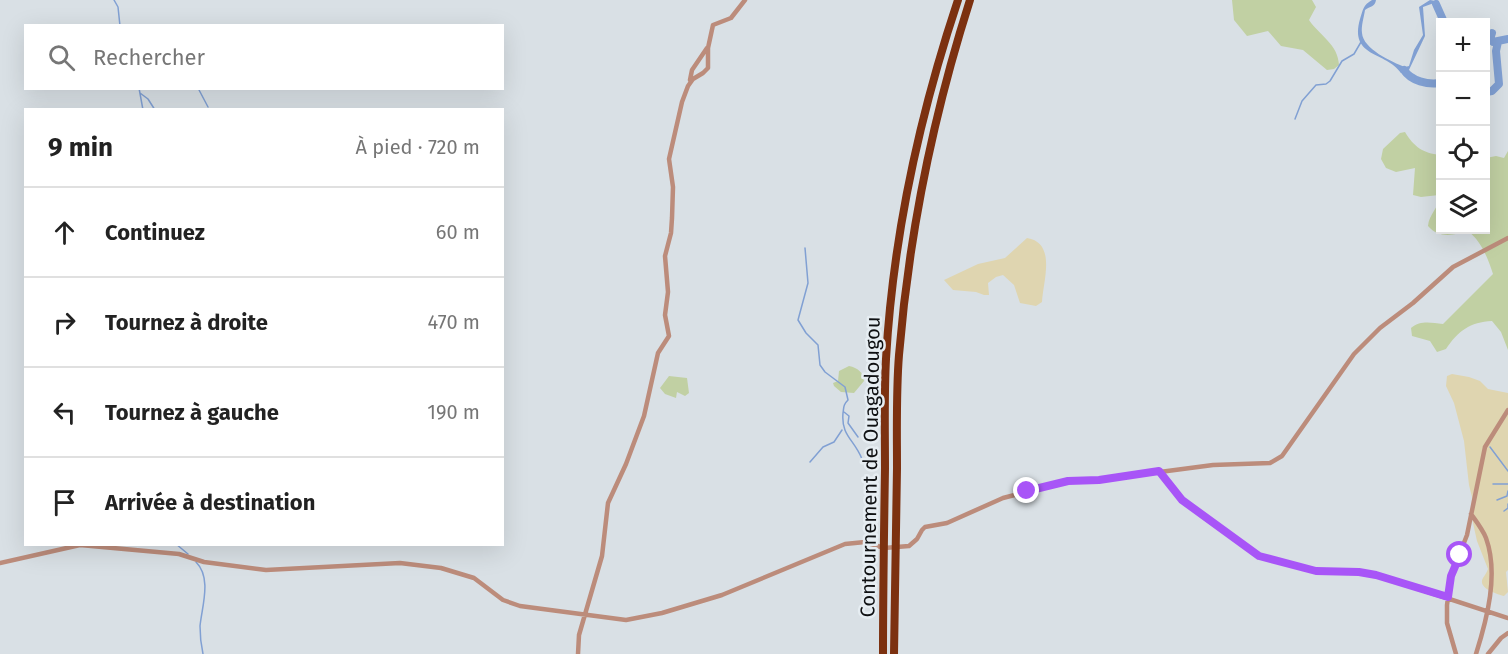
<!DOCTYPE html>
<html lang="fr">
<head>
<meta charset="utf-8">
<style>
	:root { --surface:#fff; --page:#f6f6f6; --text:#222; --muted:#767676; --line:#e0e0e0 }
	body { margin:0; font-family:"Fira Sans",sans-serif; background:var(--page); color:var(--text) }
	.controls { position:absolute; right:18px; top:18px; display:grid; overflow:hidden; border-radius:0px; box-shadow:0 6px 24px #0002 }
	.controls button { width:54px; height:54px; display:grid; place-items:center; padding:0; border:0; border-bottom:2px solid var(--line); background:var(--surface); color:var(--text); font:30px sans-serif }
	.stop { position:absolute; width:18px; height:18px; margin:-14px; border:4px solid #a855f7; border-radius:50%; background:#fff }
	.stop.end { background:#a855f7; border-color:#fff; box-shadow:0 2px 6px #0008 }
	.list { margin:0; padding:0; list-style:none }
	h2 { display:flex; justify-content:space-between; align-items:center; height:78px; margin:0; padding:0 24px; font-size:26px }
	h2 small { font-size:20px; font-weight:400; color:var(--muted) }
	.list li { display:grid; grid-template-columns:39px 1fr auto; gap:18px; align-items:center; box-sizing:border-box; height:90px; padding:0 24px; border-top:2px solid var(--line) }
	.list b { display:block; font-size:22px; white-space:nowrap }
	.list em { font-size:20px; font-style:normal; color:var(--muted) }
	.icon { flex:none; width:33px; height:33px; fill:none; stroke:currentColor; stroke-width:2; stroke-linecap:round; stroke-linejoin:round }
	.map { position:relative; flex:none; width:1508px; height:654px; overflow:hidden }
	.search { position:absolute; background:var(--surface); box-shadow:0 6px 24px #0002; left:24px; top:24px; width:480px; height:66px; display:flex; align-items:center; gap:15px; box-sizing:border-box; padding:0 21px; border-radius:0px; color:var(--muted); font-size:22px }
	.panel { position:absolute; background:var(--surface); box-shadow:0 6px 24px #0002; left:24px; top:108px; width:480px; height:438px; border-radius:0px }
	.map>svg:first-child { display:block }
	.green { fill:#c1d0a3 }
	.sand { fill:#dfd5b0 }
	.water { fill:#81a0d3 }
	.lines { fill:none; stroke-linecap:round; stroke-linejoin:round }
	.stream { stroke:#81a0d3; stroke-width:1.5 }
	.river { stroke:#81a0d3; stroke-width:8 }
	.street { stroke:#bc8c7b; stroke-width:4.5 }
	.highway { stroke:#7c3110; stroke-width:8 }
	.route { stroke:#a855f7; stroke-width:8 }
	.labels { text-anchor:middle; stroke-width:5; stroke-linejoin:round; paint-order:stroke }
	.street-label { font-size:20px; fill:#0e1012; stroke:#e6edf2 }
</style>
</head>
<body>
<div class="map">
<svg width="1508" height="654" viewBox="0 0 1508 654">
	<rect width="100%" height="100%" fill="#d9e0e5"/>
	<!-- green -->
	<path class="green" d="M1232 0H1312L1316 7 1309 20C1320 36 1338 44 1339 65L1334 69 1327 70 1303 50 1281 46 1268 31 1247 36 1234 20Z
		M1405 132C1414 147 1423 153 1440 155V230H1486V158L1496 156 1504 158 1508 151V350L1501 332 1492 321C1470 322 1458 331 1446 349L1437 352 1430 341 1412 336 1411 328C1421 320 1431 323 1443 324L1493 274C1488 258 1481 241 1468 231 1454 235 1439 239 1428 226 1429 214 1440 207 1439 195L1421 197 1413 195 1415 168 1396 172 1386 168 1381 159 1383 149 1400 133Z
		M849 366C858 368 863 372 864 381L854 393 841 392 834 386 833 383 838 381 839 371Z
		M669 376 687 378 689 393 685 396 677 392 676 398 665 394 660 388Z"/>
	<!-- sand -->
	<path class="sand" d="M1027 238C1057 243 1043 281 1042 302L1036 306 1020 303 1014 285 1003 275 996 277 988 283 989 295H984L976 292 953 290 944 280 978 264 1005 258Z
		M1452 374 1469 377 1480 381 1488 389 1508 393V570L1506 572 1508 592 1504 596C1497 594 1477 588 1483 578 1485 575 1487 572 1488 569L1477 541 1471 514 1472 497 1469 485 1464 441 1454 403 1446 386 1447 376Z"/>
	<!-- water -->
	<path class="water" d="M1372 0H1376C1375 7 1370 6 1365 10 1364 17 1361 26 1362 33 1363 49 1392 62 1405 67L1409 66 1414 50 1423 35 1419 7 1430 0C1438 1 1442 6 1441 13L1434 3 1423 7 1425 36 1408 72 1401 73C1386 51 1349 58 1360 19 1363 10 1363 5 1372 0Z"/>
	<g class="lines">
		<!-- stream -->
		<path class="stream" d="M114 0 118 7 120 26
			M139 88 143 110
			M198 88 208 107
			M140 93 148 99 155 110
			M1295 119 1302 101 1316 85 1326 84 1330 81 1342 61 1354 54 1361 42
			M805 248 808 283 798 320 806 333 818 345 820 365 825 372 845 387 848 400C843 405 844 407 843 413 841 436 854 439 862 459
			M844 412 849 416 848 423 858 437
			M1490 447 1508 471
			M810 462 823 447 834 442 842 430
			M1493 484H1508
			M1497 500 1507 496 1508 491
			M1504 511 1508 508V504
			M176 544 188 554
			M196 562C212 578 202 606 200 626 200 635 201 645 203 654"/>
		<!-- river -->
		<path class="river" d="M1436 4 1444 22
			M1492 33 1490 39 1493 42 1508 39
			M1404 70C1411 81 1428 85 1440 83
			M1486 92 1492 91 1499 84 1496 51 1498 42"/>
		<!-- street -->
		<path class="street" d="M690 80 692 70 707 48
			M1159 471 1183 500 1206 519 1259 556 1316 571 1359 572 1376 575 1508 618
			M1471 514C1476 521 1483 530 1486 538 1499 574 1487 619 1476 654
			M0 563 80 545 179 554 204 562 266 570 400 563 441 568 474 578 503 600 520 606 626 620 662 613 722 595 845 544 865 542 884 548 909 546 917 539 922 530 925 527 947 523 1003 498 1068 481 1099 480 1213 465 1270 463 1282 456 1354 354 1380 328 1413 303 1453 267 1508 238
			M578 654 579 635 602 556 608 503 626 464 644 416 658 353 669 336 665 315 668 292 665 256 671 233 672 218 673 187 669 159 682 102 688 86 693 79 703 73 708 68V48L713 25 731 18 745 0
			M1456 654 1447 623V605L1451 576 1467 535 1485 447 1508 410
			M1488 654 1501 638 1508 633"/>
		<!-- highway -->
		<path class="highway" d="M883 654C883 592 884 530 885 468 885 432 884 395 886 359 893 236 919 117 958 0
			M894 654C895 592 896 530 897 468 897 430 896 392 899 355 909 233 933 116 970 0"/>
	</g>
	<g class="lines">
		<!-- route -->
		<path class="route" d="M1027 491 1068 481 1099 480 1159 471 1182 500 1259 556 1316 571 1359 572 1376 575 1448 597 1451 576 1460 555"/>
	</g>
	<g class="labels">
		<!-- street labels -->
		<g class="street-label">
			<text transform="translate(870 467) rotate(-89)" y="7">Contournement de Ouagadougou</text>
		</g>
	</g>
</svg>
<div class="controls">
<button>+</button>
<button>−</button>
<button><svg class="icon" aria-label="locate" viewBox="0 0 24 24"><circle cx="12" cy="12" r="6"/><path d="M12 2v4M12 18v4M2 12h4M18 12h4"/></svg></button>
<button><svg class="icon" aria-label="layers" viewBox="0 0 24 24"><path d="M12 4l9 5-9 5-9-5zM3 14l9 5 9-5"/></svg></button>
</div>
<div class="stop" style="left:1460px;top:555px"></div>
<div class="stop end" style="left:1027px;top:491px"></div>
<div class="search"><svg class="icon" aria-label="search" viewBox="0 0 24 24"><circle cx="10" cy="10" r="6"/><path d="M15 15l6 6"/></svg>Rechercher</div>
<section class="panel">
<h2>9 min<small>À pied · 720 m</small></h2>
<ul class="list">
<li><svg class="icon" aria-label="ahead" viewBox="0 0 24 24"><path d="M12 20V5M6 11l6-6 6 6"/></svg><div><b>Continuez</b></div><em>60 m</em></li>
<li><svg class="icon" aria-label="right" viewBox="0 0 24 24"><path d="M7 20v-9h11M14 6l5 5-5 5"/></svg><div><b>Tournez à droite</b></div><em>470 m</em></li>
<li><svg class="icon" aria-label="left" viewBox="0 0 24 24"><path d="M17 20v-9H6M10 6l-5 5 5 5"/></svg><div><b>Tournez à gauche</b></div><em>190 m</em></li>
<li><svg class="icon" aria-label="arrive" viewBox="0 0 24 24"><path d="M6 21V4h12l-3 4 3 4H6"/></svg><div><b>Arrivée à destination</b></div></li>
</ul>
</section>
</div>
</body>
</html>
